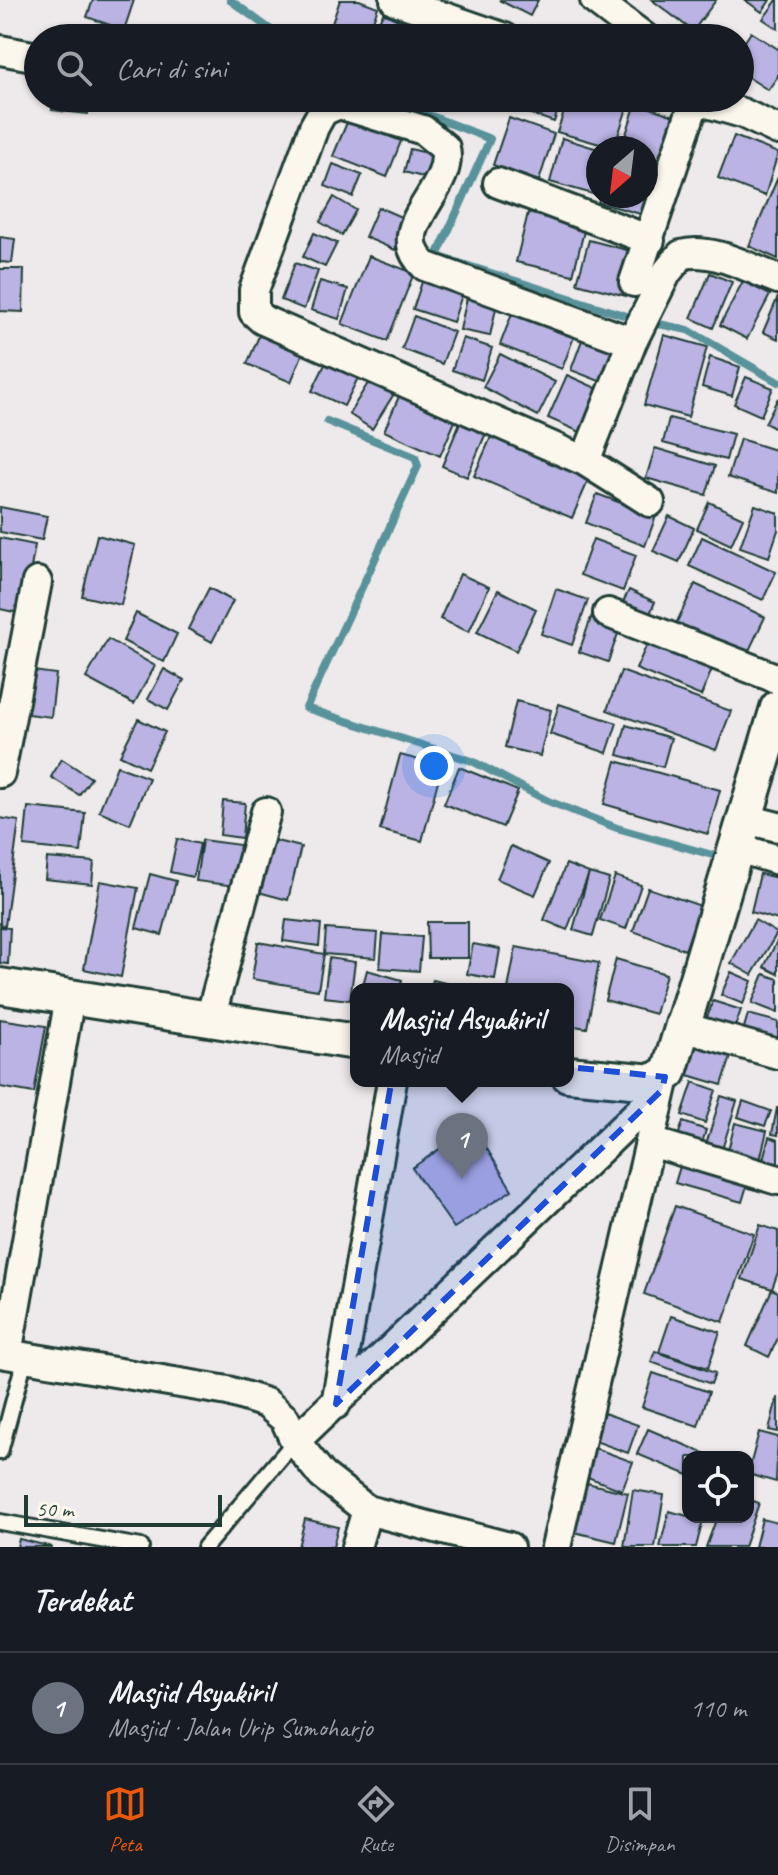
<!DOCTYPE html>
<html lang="id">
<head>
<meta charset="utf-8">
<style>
	:root { --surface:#171b24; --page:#20242c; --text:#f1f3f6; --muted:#9ea1a6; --line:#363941; --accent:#ea580c }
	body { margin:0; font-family:Caveat,sans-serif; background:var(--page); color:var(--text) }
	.controls { position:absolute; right:24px; bottom:24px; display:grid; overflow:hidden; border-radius:16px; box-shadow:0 2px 6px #0004 }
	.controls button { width:72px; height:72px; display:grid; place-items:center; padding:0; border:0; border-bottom:2px solid var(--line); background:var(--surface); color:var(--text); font:40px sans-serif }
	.compass { position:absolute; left:586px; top:136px; width:72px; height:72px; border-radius:50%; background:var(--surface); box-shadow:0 2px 6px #0004; rotate:208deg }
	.scale { position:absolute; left:24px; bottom:20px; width:198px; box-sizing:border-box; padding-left:8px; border:4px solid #1f3d34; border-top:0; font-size:22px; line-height:28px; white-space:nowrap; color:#1f3d34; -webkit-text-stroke:6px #fbf7ec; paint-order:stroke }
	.you { position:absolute; left:434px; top:766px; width:28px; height:28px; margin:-20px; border:6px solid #fff; border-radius:50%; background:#1a73e8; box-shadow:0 0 0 12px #1a73e833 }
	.badge { display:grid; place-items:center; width:52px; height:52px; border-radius:50%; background:var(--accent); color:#fff; font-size:26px; font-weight:700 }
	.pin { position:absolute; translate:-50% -66px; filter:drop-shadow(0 2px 4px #0008) }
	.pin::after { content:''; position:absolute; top:42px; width:28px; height:24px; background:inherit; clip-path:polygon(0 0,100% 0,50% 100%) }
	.popup { position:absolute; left:350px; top:983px; width:224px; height:104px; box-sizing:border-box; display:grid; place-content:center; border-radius:16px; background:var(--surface); filter:drop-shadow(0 2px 6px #0005); font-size:26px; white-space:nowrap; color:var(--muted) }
	.popup b { font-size:30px; color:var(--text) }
	.popup::after { content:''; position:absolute; left:50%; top:100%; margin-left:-16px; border:16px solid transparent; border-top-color:var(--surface) }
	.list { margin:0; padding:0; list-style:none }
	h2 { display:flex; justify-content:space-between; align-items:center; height:104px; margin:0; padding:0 32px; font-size:34px }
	h2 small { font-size:26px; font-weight:400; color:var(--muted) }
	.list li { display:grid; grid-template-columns:52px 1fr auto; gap:24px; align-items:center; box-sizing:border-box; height:112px; padding:0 32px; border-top:2px solid var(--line) }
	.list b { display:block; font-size:30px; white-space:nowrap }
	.list p { margin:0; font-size:26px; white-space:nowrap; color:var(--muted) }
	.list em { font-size:26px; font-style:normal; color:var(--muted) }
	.icon { flex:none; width:44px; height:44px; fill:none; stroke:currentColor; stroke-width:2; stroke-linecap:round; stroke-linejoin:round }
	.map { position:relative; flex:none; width:778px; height:1547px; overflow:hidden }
	.search { position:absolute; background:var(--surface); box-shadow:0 2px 6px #0004; left:24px; right:24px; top:24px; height:88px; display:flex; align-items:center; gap:20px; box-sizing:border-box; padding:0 28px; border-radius:44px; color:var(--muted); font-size:30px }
	.sheet { height:216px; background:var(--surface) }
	nav { display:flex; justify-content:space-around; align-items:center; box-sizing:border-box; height:112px; border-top:2px solid var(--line); background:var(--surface); font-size:22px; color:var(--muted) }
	nav a { display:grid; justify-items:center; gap:4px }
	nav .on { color:var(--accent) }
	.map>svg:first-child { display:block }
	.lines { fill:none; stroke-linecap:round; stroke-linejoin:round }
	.stream { stroke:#59929b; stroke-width:8 }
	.building { fill:#bab3e4; stroke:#1f3d34; stroke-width:2 }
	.service-casing { stroke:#1f3d34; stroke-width:20 }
	.minor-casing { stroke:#1f3d34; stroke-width:34 }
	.tertiary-casing { stroke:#1f3d34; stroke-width:40 }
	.service { stroke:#fbf7ec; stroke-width:14 }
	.minor { stroke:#fbf7ec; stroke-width:28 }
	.tertiary { stroke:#fbf7ec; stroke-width:34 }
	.marked { fill:#1d4ed8; fill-opacity:0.2; stroke:#1d4ed8; stroke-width:6; stroke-dasharray:16 10; stroke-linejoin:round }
</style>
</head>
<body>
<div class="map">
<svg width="778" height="1547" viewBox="0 0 778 1547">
	<rect width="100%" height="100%" fill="#eee9ea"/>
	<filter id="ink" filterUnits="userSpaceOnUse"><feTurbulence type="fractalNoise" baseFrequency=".0125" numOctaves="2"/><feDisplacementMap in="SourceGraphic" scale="16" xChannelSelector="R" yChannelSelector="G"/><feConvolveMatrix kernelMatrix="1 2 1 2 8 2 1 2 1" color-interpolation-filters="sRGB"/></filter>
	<g filter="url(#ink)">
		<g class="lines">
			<!-- stream -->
			<path class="stream" d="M230 0 282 38
				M385 98 490 139 437 256 636 319
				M649 322 688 330 778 382
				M327 421 415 457 418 466 306 708 472 761 548 801 617 828 723 858"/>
		</g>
		<!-- building -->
		<path class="building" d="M93 0H134L124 30 87 17Z
			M340 0H359L378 7 367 38H327Z
			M499 0H538L530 16Z
			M652 0H716L693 31Z
			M745 0H770L762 12Z
			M777 0H778V29L763 19Z
			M383 13 427 33 425 38H371Z
			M436 26 465 38H431Z
			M751 32 778 49V76L768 90 740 72V49Z
			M53 98H90L88 114 52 110Z
			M514 98H562L554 122 510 107Z
			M569 98H607L628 105 614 148 557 132Z
			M636 103 686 120 672 164 646 155V148L622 147Z
			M509 118 554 134 539 181 493 165Z
			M348 120 401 141 387 177 333 156Z
			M734 136 778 153 765 196 718 178Z
			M562 138 598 149V178L593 194 550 182Z
			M410 149 436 155 430 179 404 172Z
			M333 164 362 175 353 197 325 186Z
			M646 167 664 172 651 217 598 202 600 196H646Z
			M778 177V259L749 246Z
			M334 197 356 210 342 235 320 222Z
			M378 207 408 220 395 250 365 237Z
			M528 213 585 227 573 275 516 262Z
			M314 233 337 243 325 267 303 257Z
			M0 237 15 239 12 263 0 262Z
			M589 240 638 253 626 296 577 283Z
			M369 256 414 273 387 341 342 324Z
			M295 263 318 271 304 309 281 300Z
			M0 269H24L23 312 0 311Z
			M710 273 732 282 713 328 691 318Z
			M423 279 463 292 453 322 413 309Z
			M320 281 348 289 339 319 311 310Z
			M743 281 770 295 747 339 720 325Z
			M468 293 498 299 490 336 460 330Z
			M778 297V339L763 332Z
			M513 311 575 334 562 369 500 345Z
			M414 316 454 332 442 364 402 349Z
			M262 329 305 348 291 382 247 364Z
			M585 332 621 345 607 384 571 370Z
			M664 335 707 347 688 417 644 405Z
			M463 338 492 348 482 380 452 370Z
			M500 354 555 382 538 416 483 387Z
			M329 356 361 372 344 406 312 391Z
			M710 357 740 367 732 396 702 387Z
			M373 375 397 389 372 429 349 414Z
			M567 375 605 392 587 435 548 418Z
			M746 377 773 388 761 416 734 404Z
			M400 394 456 419 440 456 384 431Z
			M778 398V430L765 423Z
			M463 415 489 426 467 477 442 466Z
			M669 418 733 434 726 460 663 443Z
			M494 430 592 472 572 518 474 476Z
			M740 439 778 451V493L728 477Z
			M655 448 715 466 706 495 646 478Z
			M597 494 656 516 645 546 586 523Z
			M709 502 743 518 731 545 697 529Z
			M755 505 778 513V530L769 557 740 547Z
			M0 507 47 516 42 540 0 532Z
			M669 516 694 528 679 562 653 551Z
			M97 535 135 545 121 605 82 596Z
			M702 537 776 572 763 600 689 566Z
			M0 538 35 545 23 614 0 609Z
			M593 539 636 555 623 591 580 575Z
			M460 574 489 587 469 632 440 619Z
			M695 584 765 617 744 661 674 628Z
			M209 588 233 601 212 642 188 629Z
			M556 589 588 600 572 645 541 634Z
			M498 590 536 609 516 651 477 632Z
			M629 590 655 602 646 623 619 610Z
			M136 613 177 634 164 662 123 641Z
			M592 615 621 625 608 662 579 652Z
			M651 635 715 662 701 696 636 669Z
			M108 639 155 666 134 704 86 678Z
			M164 669 184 680 168 710 148 699Z
			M25 670 56 674 51 717 19 713Z
			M621 671 731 711 716 750 607 710Z
			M516 701 551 710 540 756 505 747Z
			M559 704 617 723 607 753 550 734Z
			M138 719 165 732 147 768 120 755Z
			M626 725 671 738 663 767 618 755Z
			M400 755 442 766 422 841 380 830Z
			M62 759 91 778 79 795 51 777Z
			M616 761 720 790 708 834 604 804Z
			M117 766 149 778 130 824 99 811Z
			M459 767 518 791 503 827 444 804Z
			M223 801 245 803 242 838 220 835Z
			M28 807 85 813 81 852 24 846Z
			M0 818 19 821 5 926 0 925Z
			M264 838 301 847 288 900 251 890Z
			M177 839 200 844 193 877 170 872Z
			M202 840 240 845 235 886 196 881Z
			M511 846 549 863 535 895 497 879Z
			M47 858 94 862 92 884 45 879Z
			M566 864 589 873 567 930 544 920Z
			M589 873 609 879 593 936 573 930Z
			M150 874 176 881 162 935 136 928Z
			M760 874 778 878V920L751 912Z
			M615 876 641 885 626 929 600 920Z
			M100 881 138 888 121 977 84 969Z
			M648 888 701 906 685 950 633 931Z
			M286 920 321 924 319 946 283 941Z
			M755 920 777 933 752 975 731 963Z
			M427 922H468V958H428Z
			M0 927 10 928 8 964 0 963Z
			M326 929 378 933 376 958 324 954Z
			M383 934 422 937 419 971 380 968Z
			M778 939V974L764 967Z
			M258 942 324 954 318 990 252 979Z
			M473 944 500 949 495 979 467 974Z
			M516 947 599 963 587 1028 568 1025V989H508Z
			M329 958 355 962 350 1000 324 997Z
			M616 959 666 974 655 1014 605 1000Z
			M367 970 402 980 400 989H362Z
			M731 972 752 981 743 1004 721 995Z
			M764 974 778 979V1013L752 1003Z
			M433 980 470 989H430Z
			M713 1001 741 1010 732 1035 704 1026Z
			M748 1014 778 1022V1047L741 1038Z
			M0 1019 46 1026 34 1093 0 1087Z
			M697 1036 734 1047 722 1085 685 1074Z
			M693 1082 716 1090 705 1123 682 1115Z
			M721 1096 737 1101 720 1156 704 1151Z
			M743 1101 771 1111 765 1126 738 1117Z
			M777 1108H778V1135L772 1134Z
			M683 1122 706 1130 699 1153 675 1145Z
			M735 1123 767 1131 759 1164 727 1155Z
			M473 1126 512 1190 454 1228 412 1168Z
			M769 1137 778 1140V1167L762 1163Z
			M682 1160 749 1179 742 1202 675 1183Z
			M675 1206 754 1234 723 1322 644 1294Z
			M760 1225 778 1231V1272L772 1289 742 1279Z
			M772 1289 778 1292V1338L769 1357 747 1346Z
			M671 1316 720 1332 708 1368 659 1352Z
			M655 1351 715 1373 711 1384 651 1362Z
			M653 1373 709 1392 698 1426 642 1407Z
			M777 1398H778V1432L769 1430Z
			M604 1413 638 1425 628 1453 595 1441Z
			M648 1429 713 1457H688V1475L637 1454Z
			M759 1432 778 1437 776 1482 748 1474Z
			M592 1447 633 1462 622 1490 582 1475Z
			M587 1483 628 1493 616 1542 574 1532Z
			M633 1490 664 1495 655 1547H624Z
			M748 1499 759 1503 744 1547H706L717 1517H748Z
			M669 1511 703 1520 696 1547H660Z
			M305 1519 338 1527 333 1547H298Z
			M762 1519 778 1523V1547H755Z
			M19 1539 52 1547H17Z"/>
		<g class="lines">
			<defs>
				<path id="service" d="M0 1452 25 1358
					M0 1522 141 1547
					M205 1547 295 1441"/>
				<path id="minor" d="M395 0 505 38
					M595 0 645 38
					M0 50 38 57
					M690 98 742 113 778 130
					M339 104 423 130 445 148C455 191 383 228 425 266L632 342 585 461 263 320 254 312V290L314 127 323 111Z
					M498 183 650 240
					M634 282 695 100
					M632 342 667 272 681 255C711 246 750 269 778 279
					M585 461 650 502
					M608 613 778 679
					M0 773 37 582
					M746 819 778 827
					M738 848 778 860
					M210 1019 266 812
					M683 1027 778 1054
					M651 1142 778 1180
					M0 1353 228 1391 266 1403 285 1419 295 1441
					M7 1354 70 997
					M336 1404 392 1081
					M356 1547 367 1510
					M509 1547 367 1510 322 1475 295 1441 662 1090
					M556 1547 663 1086"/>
				<path id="tertiary" d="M0 986 356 1042
					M568 1074 653 1082 669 1072 778 708"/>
			</defs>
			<!-- service casing -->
			<use href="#service" class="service-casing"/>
			<!-- minor casing -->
			<use href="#minor" class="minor-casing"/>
			<!-- tertiary casing -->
			<use href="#tertiary" class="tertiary-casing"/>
			<!-- service -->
			<use href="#service" class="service"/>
			<!-- minor -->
			<use href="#minor" class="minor"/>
			<!-- tertiary -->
			<use href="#tertiary" class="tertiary"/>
		</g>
	</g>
	<!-- marked area -->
	<path class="marked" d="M397 1049 665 1077 662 1090 336 1404Z"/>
</svg>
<div class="controls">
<button><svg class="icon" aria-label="locate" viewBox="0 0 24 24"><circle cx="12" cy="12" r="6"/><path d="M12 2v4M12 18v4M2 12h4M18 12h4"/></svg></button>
</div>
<svg class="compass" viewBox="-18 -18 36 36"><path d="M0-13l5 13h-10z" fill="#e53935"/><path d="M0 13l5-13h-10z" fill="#9ea1a6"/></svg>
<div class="scale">50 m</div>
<div class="you"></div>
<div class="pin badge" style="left:462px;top:1179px;background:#6b7280">1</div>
<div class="popup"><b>Masjid Asyakiril</b>Masjid</div>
<div class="search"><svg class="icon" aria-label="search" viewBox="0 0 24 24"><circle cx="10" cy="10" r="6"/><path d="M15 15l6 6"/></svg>Cari di sini</div>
</div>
<section class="sheet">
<h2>Terdekat<small></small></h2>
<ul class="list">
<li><span class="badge" style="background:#6b7280">1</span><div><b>Masjid Asyakiril</b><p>Masjid · Jalan Urip Sumoharjo</p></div><em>110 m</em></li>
</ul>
</section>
<nav>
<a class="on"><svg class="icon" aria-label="map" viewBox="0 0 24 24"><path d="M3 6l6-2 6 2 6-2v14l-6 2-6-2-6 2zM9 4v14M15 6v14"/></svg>Peta</a>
<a><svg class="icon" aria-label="directions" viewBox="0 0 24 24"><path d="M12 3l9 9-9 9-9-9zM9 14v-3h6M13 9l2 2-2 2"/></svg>Rute</a>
<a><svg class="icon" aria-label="saved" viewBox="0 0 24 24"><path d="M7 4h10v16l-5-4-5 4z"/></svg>Disimpan</a>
</nav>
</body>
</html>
